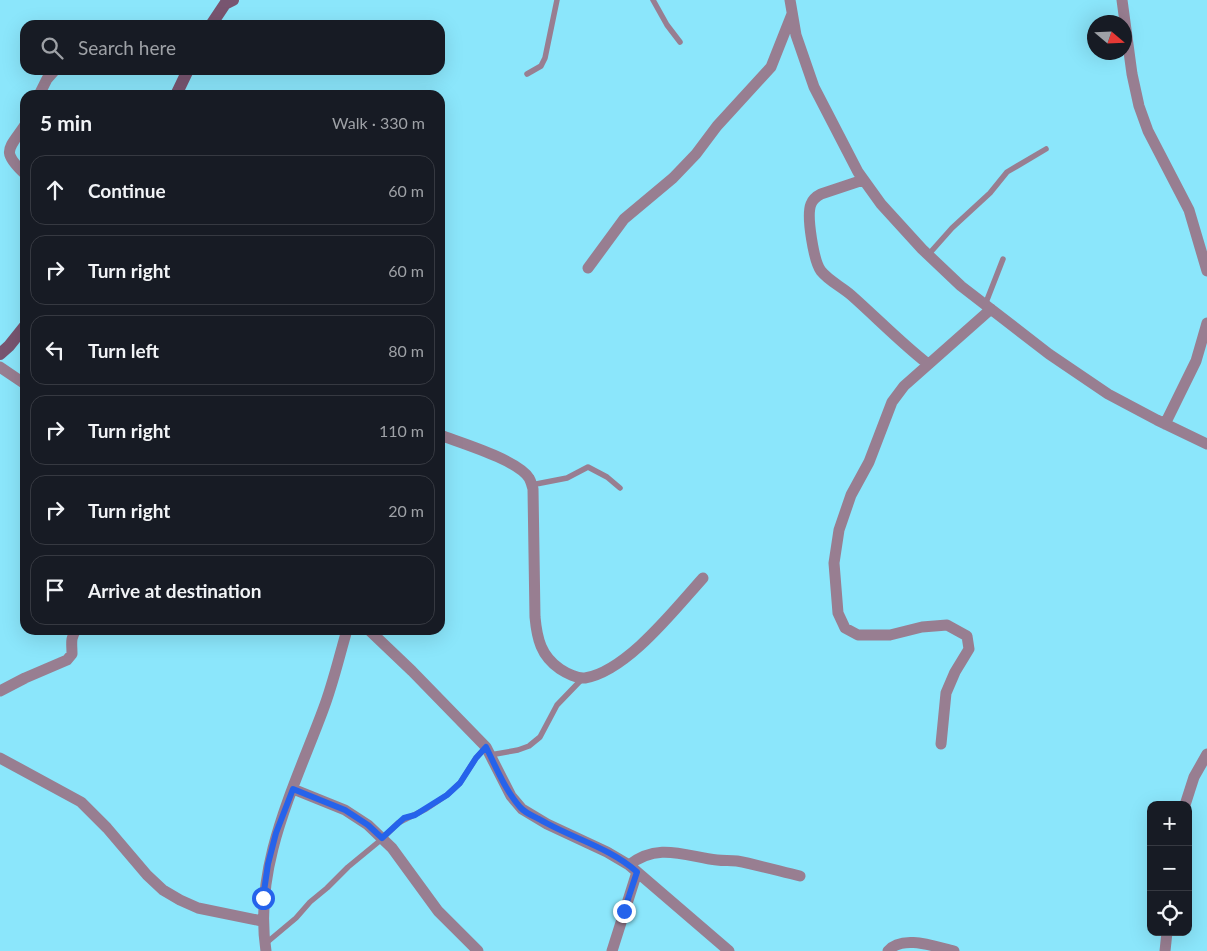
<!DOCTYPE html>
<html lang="en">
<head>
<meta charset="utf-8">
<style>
	:root { --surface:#171b24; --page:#242831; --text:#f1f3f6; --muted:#9ea1a6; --line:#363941 }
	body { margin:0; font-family:Lato,sans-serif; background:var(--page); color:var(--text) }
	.controls { position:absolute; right:15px; bottom:15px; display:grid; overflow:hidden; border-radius:10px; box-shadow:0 5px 20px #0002 }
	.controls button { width:45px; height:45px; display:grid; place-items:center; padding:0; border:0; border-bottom:1px solid var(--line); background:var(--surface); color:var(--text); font:25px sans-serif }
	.compass { position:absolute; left:1087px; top:15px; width:45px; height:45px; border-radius:50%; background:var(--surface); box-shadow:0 5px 20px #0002; rotate:109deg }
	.stop { position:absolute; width:15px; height:15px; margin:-11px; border:4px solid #2563eb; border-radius:50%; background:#fff }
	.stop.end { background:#2563eb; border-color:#fff; box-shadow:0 1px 5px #0008 }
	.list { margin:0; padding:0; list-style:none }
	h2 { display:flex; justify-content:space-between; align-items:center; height:65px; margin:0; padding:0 20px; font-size:21px }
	h2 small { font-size:16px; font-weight:400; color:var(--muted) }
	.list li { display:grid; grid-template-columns:32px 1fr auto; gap:15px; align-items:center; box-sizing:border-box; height:70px; margin:0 10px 10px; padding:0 10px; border:1px solid var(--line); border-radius:15px }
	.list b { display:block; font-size:19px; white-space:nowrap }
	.list em { font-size:16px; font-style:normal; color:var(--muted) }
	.icon { flex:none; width:28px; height:28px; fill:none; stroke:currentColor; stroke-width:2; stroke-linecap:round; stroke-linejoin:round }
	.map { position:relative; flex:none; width:1207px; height:951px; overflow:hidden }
	.search { position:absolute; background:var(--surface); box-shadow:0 5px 20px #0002; left:20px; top:20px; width:425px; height:55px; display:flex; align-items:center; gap:12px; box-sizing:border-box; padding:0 18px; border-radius:15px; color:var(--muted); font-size:19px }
	.panel { position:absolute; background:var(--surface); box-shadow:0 5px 20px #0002; left:20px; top:90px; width:425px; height:545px; border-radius:15px }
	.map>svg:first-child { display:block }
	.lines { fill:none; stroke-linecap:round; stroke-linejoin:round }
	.lane { stroke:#987e91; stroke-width:5.5 }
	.street { stroke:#987e91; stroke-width:11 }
	.secondary { stroke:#785570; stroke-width:12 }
	.route { stroke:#2563eb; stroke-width:6 }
</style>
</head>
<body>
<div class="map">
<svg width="1207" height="951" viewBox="0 0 1207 951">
	<rect width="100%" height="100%" fill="#8be6fb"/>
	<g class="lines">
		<!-- lane -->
		<path class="lane" d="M653 0 667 25 680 42
			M527 74 541 66 545 58 557 0
			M928 255 952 228 990 193 1007 172 1046 149
			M985 305 1003 259
			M531 485 567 478 588 467 607 477 620 488
			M490 755 518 750 529 746 540 737 557 705 583 678
			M265 944 296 918 310 902 327 888 348 867 382 839 398 823 426 809 447 795 460 783 476 758 486 747"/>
		<!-- street -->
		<path class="street" d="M790 0 796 35 814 87 858 172 881 204 922 249 961 286 1049 354 1108 394 1157 420 1207 444
			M1122 0 1132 74 1139 106 1148 131 1189 210 1207 271
			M39 95 47 79 55 70
			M25 125C9 149 0 151 25 174
			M863 180 821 194C817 196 813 199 811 204 806 216 814 262 821 271 829 281 842 287 851 295 877 318 901 343 928 364
			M588 268 624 219 673 178 696 154 717 126 771 67 792 14
			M0 367 25 384
			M1165 424 1196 361 1207 323
			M440 435C461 443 518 460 529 478 531 481 532 486 533 489L535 617C537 639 541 656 560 669 566 673 578 679 585 678 627 671 675 609 703 578
			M369 630 412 671 486 747 511 796 522 809 547 824 607 852 629 865 729 951
			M0 691 25 678 67 660 72 654C72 644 70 638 76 630
			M941 744 946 693 955 672 969 649 967 636 947 625 922 627 890 635H858L845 628 838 613 834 563 839 530 851 495 869 462 892 402 904 386 991 309
			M0 758 81 802 107 828 147 875 163 890 180 900 198 908 262 921
			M293 789 345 810 368 825 392 848 438 911 478 951
			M1185 805 1194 777 1207 754
			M629 865C658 842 685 856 717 860 724 861 730 860 737 861 758 865 779 871 800 876
			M266 951C253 866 294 788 323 710 333 684 339 657 347 630
			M612 951 637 872
			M888 951C902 934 936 947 954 951
			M1165 951 1167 932"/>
		<!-- secondary -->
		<path class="secondary" d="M211 25 225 4 233 0
			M176 95 188 70
			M0 354 9 346 25 326"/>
	</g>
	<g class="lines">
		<!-- route -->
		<path class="route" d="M263 898 268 864 276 833 293 789 345 810 368 825 382 838 404 818 415 815 447 795 460 783 476 758 486 747C496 767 505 790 520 807 525 813 533 816 539 819 571 838 609 847 637 872L624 911"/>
	</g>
</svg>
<div class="controls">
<button>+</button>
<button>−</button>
<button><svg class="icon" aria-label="locate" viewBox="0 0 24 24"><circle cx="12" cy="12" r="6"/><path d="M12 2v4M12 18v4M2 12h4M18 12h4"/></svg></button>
</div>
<svg class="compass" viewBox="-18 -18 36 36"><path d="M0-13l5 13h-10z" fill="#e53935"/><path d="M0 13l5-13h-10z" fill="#9ea1a6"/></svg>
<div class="stop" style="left:263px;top:898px"></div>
<div class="stop end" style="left:624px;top:911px"></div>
<div class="search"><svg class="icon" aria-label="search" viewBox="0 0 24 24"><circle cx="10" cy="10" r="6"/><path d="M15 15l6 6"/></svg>Search here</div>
<section class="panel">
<h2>5 min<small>Walk · 330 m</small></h2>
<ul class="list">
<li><svg class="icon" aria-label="ahead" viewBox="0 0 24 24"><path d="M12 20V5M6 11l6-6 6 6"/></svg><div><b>Continue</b></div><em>60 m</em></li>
<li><svg class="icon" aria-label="right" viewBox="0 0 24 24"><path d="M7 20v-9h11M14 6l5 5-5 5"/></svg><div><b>Turn right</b></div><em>60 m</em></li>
<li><svg class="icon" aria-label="left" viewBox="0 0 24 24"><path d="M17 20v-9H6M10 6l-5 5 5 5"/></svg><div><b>Turn left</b></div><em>80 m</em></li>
<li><svg class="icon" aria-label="right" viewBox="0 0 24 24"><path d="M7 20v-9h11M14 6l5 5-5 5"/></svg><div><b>Turn right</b></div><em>110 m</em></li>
<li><svg class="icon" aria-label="right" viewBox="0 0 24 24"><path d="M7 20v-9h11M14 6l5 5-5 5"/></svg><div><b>Turn right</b></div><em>20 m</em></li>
<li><svg class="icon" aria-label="arrive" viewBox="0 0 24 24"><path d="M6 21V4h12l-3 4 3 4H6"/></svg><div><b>Arrive at destination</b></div></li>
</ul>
</section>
</div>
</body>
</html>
